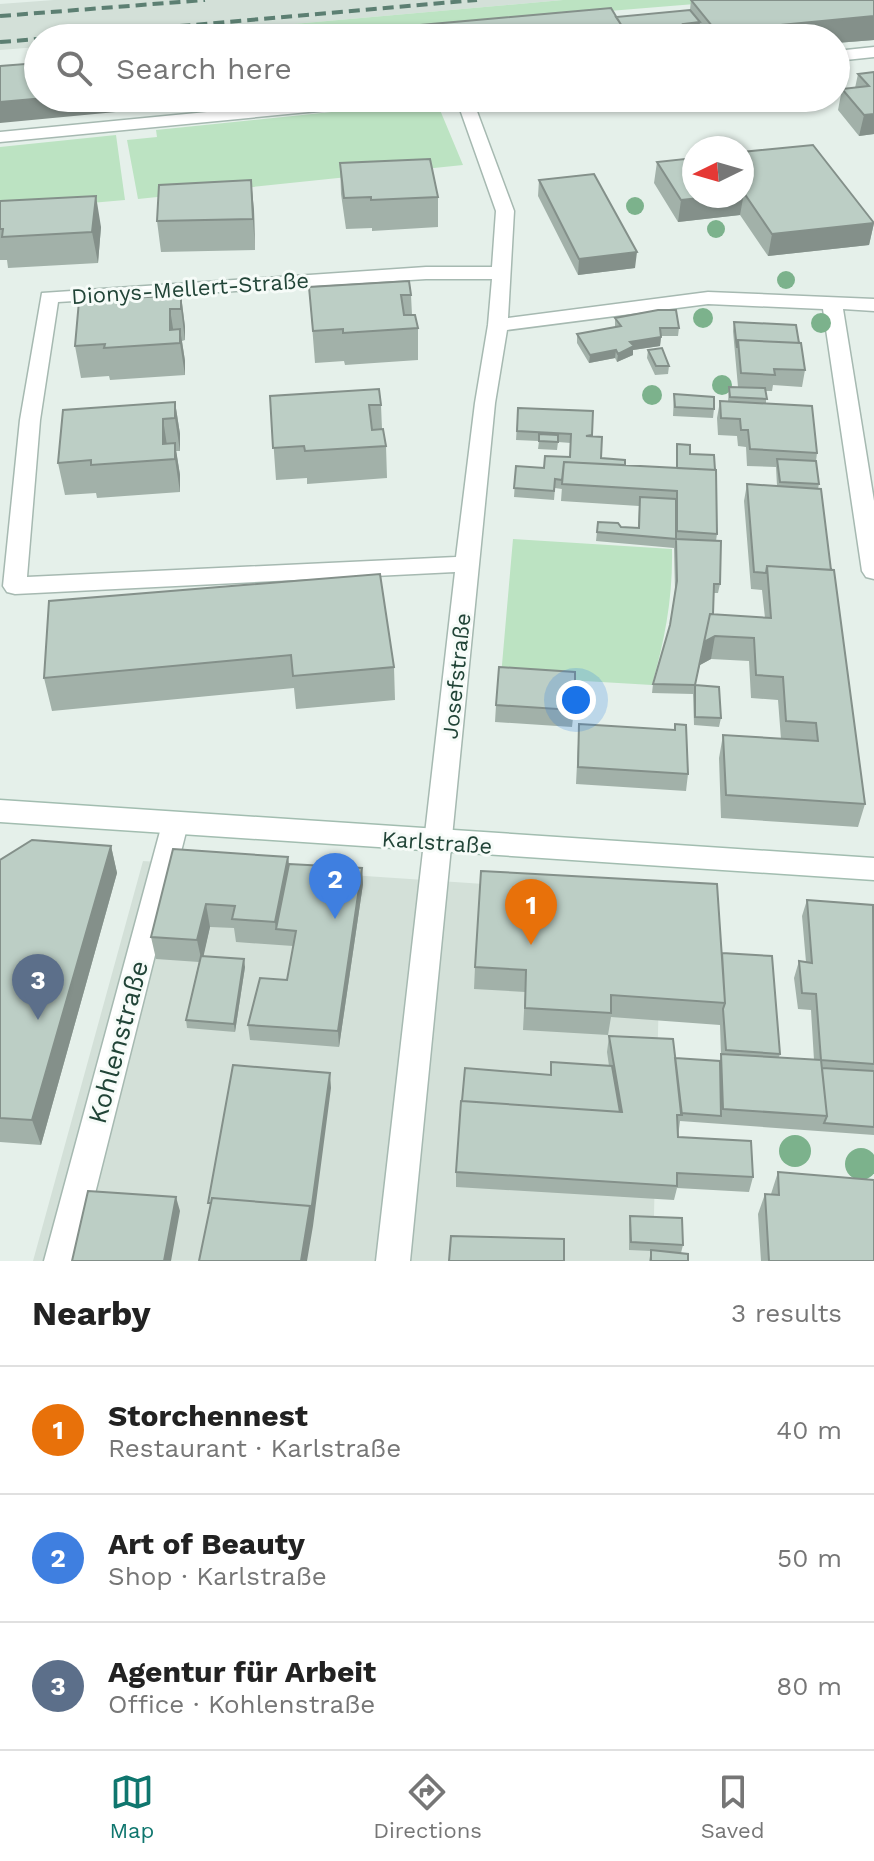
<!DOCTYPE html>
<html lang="en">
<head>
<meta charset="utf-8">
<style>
	:root { --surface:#fff; --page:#f2f2f2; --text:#222; --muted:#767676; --line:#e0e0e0; --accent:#0f766e }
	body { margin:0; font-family:"Work Sans",sans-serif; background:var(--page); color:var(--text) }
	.compass { position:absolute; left:682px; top:136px; width:72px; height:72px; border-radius:50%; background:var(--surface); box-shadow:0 2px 6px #0004; rotate:265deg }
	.you { position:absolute; left:576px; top:700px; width:28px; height:28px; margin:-20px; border:6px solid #fff; border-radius:50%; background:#1a73e8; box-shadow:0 0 0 12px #1a73e833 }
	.badge { display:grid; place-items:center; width:52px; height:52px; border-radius:50%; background:var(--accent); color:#fff; font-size:26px; font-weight:700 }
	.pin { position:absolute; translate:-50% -66px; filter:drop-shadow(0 2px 4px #0008) }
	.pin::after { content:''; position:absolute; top:42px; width:28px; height:24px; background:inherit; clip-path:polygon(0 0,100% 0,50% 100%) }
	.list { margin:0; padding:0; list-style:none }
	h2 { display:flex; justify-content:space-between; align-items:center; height:104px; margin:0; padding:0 32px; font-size:34px }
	h2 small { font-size:26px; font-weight:400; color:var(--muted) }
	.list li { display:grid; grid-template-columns:52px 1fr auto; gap:24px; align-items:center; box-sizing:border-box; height:128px; padding:0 32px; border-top:2px solid var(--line) }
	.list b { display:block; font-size:30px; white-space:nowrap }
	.list p { margin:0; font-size:26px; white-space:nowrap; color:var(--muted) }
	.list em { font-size:26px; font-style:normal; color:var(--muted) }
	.icon { flex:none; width:44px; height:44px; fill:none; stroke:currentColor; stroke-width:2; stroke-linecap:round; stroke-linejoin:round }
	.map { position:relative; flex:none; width:874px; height:1261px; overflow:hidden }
	.search { position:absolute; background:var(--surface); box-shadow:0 2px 6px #0004; left:24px; right:24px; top:24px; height:88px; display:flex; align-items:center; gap:20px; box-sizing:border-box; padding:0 28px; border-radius:44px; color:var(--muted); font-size:30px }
	.sheet { height:488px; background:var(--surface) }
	nav { display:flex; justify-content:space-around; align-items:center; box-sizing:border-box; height:112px; border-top:2px solid var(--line); background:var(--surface); font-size:22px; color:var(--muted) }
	nav a { display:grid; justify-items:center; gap:4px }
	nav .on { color:var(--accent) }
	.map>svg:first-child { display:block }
	.built { fill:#d3e0d8 }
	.green { fill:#bce3c2 }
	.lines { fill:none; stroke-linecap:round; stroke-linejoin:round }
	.street-casing { stroke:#a6b9b1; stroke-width:3 }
	.secondary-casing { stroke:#a2bdb0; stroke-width:3 }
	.street { fill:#fff; fill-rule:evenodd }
	.secondary { fill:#fff; fill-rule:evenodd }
	.rail { stroke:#5c7f72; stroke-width:4; stroke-dasharray:11 6; stroke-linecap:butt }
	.tree { fill:#7cb28c }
	.wall { fill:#a2b1a9 }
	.shaded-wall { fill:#84908a }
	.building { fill:#bccec5; stroke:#84908a; stroke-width:2 }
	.labels { text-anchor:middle; stroke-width:6; stroke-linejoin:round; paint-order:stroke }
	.street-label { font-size:22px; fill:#214437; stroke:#f6fbf8 }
	.near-street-label { font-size:26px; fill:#214437; stroke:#f6fbf8 }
</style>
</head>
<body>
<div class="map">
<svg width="874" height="1261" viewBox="0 0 874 1261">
	<rect width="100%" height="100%" fill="#e5f0ea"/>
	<!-- built -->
	<path class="built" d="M54 0H563L135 38H38V47L0 50V4Z
		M143 861 661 896 653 1261H33Z"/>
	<!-- green -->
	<path class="green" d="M563 0H744L276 38H135Z
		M418 103 440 110 463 165 138 199 127 140 157 137 156 130Z
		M116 135 125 200 0 211V147Z
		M513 539 672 549C673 597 665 639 652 685L501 676Z"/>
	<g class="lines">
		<defs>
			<path id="street" d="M874 47V57L836 61V51Z
				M353 98H410L402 103 0 142V132Z
				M456 98H472L514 211 508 318 708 292 874 299V311L843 309 874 501V579L866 577 862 571 823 309 708 304 507 330 495 403 410 1261H376L455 572 15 594 7 592 3 586 20 420 42 293 426 267H492L496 211ZM426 279H492L488 325 475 403 456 557 27 577 40 420 58 302Z
				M175 813 185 816 188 824 78 1261H44L162 824 165 816Z"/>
			<path id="secondary" d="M0 800 874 858V880L0 822Z"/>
		</defs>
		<!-- street casing -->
		<use href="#street" class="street-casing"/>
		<!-- secondary casing -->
		<use href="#secondary" class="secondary-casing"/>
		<!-- street -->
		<use href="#street" class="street"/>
		<!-- secondary -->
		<use href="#secondary" class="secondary"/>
		<!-- rail -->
		<path class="rail" d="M0 16 205 0
			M44 38 477 0
			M0 42 38 39"/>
	</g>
	<!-- trees -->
	<g class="tree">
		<circle cx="635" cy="206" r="9"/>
		<circle cx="716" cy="229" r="9"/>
		<circle cx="786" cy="280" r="9"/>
		<circle cx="703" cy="318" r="10"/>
		<circle cx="821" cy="323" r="10"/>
		<circle cx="722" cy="385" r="10"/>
		<circle cx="652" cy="395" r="10"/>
		<circle cx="795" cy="1151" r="16"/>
		<circle cx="861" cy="1164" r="16"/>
	</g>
	<!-- wall -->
	<path class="wall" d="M691 0H874V40L836 43V38H699L698 37 684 38H331V33L616 17 690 10Z
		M874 72V134L859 136 838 110 842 89 855 88 858 74Z
		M742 152 874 223 869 245 768 256 740 215 678 222 654 183 657 162Z
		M340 163 438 197V227L372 231V228L346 229 341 194Z
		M539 180 635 268 578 275 538 196Z
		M0 201 101 227 98 263 8 268 7 260H0Z
		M254 210 255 250 161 252 157 221Z
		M309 287 411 295 412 315 418 328V360L345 365 344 361 315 363Z
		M181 295 185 327V340L182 341 185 361V375L110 380 109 376 81 378 75 346Z
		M615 318 679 328 678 336H661L660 346 633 350V355L617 362 615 358 589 363 577 343V334L615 327Z
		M734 322 799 343 805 370 802 387 773 385 772 391H766V404L817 453 816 461 819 484 818 489 831 570 865 804 858 827 721 818 719 758 723 735 781 739 778 700 751 698 749 661 711 659 700 665 695 685 721 718 719 727 694 725 693 694 652 693 653 684 670 625 675 590 674 548 596 541 598 522 621 527 638 528 639 506 561 501 562 487V489L555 488 554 500 514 497 516 466 544 468 570 457 571 443 558 442 557 450 538 449 539 441 516 440 518 408 592 436 601 458 625 465 676 468 677 444 690 454 717 534 716 541 720 584 718 593H713V614L765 618 762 590 751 589 744 501 747 484 777 486 776 467 747 466 746 447 738 446 737 436 718 435 717 418 720 401 728 402 729 387H738L733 331Z
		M648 350 669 366 668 374 655 375 647 358Z
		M674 394 714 409 713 418 673 416Z
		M270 396 381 405 382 429 386 446 387 478 307 484V478L276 480Z
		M175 402 180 434V451H176L180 475V492L97 498 96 493 65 495 58 463Z
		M49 601 394 667 395 700 296 709 294 688 52 711 44 678Z
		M575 688 582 701 580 718H573L572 727 495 722 496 705Z
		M579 724 674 730 675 724 688 774 686 791 576 784Z
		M111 846 117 873 41 1145 0 1142V860Z
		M173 849 288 857 289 864 362 868 363 884 339 1047 250 1040 248 1025 287 980 293 946 236 942 234 928 210 927 203 956 245 967 235 1032 187 1028 186 1020 199 962 156 959 151 937Z
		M807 900 874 913V1135L680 1121 678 1137 753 1177 749 1192 677 1188 674 1200 456 1187V1172L550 1075 551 1062 609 1066 607 1052 609 1036 675 1058 720 1061 721 1055 720 1025 611 1017 608 1035 523 1030 525 992 474 989 475 967 722 953 780 1054 779 1057 814 1060 811 1010 798 1009 794 978 799 961 806 962 802 916Z
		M778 1172 874 1261H761L758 1214 765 1194H771Z
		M630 1216 683 1245 681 1253 688 1261H649L651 1251 629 1250V1224Z"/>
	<!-- shaded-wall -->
	<path class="shaded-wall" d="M874 16V40L836 43V38H715L716 31Z
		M700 22 698 37 684 38H649L650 29Z
		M647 26 646 38H618V29Z
		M45 98H253V99L0 123V102Z
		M874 114V134L859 136 864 115Z
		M251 180 254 210 255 250 253 219Z
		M742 193H744L740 215 678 222 681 200 718 196H742Z
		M96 196 101 227 98 263 92 232Z
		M874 223 869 245 768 256 772 234Z
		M637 252 635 268 578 275 579 259Z
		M181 295 185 327V340L181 309Z
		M170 309 175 341 170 330Z
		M180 329 185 361V375L180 343Z
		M661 337 660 346 633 350V355L617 362 618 354 630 342Z
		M616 350 615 358 589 363 590 355Z
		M175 402 180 434V451L175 418Z
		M163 419 168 452 163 444Z
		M175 443 180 475V492L175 459Z
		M715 636 711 659 700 665 704 642Z
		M111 846 117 873 41 1145 32 1120Z
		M288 857 290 880 276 929 275 922Z
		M362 868 363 884 339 1047 338 1031Z
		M206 904 210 927 202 963 197 940Z
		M244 959 245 967 235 1032 234 1024Z
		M330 1073 331 1088 313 1226 307 1261H301Z
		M176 1197 180 1211 171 1261H164Z"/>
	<!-- building -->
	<path class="building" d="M691 0H874V16L716 31Z
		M611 8 629 38H333L331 33Z
		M690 10 700 22 683 24 684 26 650 29 647 26 624 29 616 17Z
		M38 63V98H45L0 102V66Z
		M874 72V114L864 115 842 89 869 86 858 74Z
		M813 145 874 223 772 234 744 193H742V152Z
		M694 158V196H718L681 200 657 162Z
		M430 159 438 197 371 200V197L344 198 340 163Z
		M594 174 637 252 579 259 539 180Z
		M251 180 253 219 157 221 159 185Z
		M96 196 92 232 2 237 3 229H0V201Z
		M409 281 411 295H401L404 315H415L418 328 343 333V329L313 331 309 287Z
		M181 295V309H170V330L180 329V343L104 348 105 344 75 346 79 301Z
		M658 310H676L679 328H660L661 337 630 342 634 346 618 354 616 350 590 355 577 334 621 326 615 318Z
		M734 322 796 325 799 343 738 340 737 348Z
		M738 340 801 343 805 370 774 369 775 375 741 373Z
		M662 348 669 366H656L648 350Z
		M729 387 765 388 767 399 730 397Z
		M379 389 381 405H369L372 430 383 429 386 446 305 451 304 446 273 448 270 396Z
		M674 394 714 397V409L675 407Z
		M720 401 812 406 817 453 750 449 748 430H741L740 419 721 418Z
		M175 402V418L163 419V444L175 443V459L91 465V460L58 463 63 410Z
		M518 408 593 411 592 435 586 436 602 437 601 458 625 460V465L564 462 562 480 555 479 554 491 514 488 516 466 544 468 545 456 570 457 571 434 517 431Z
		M539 434 558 435V442L539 441Z
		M677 444 690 445V454L714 455 715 470 677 468Z
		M777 459 816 461 819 484 780 482Z
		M564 462 716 470 717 534 677 531V491L562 484Z
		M747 484 821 489 831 570 767 566 766 573 754 572Z
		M640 497 676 499V539L721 541 720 584H714L713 614H710L695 685 653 684 670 625 677 581 676 539 597 532 598 522 618 523 621 527 639 528Z
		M767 566 834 570 865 804 726 795 723 735 818 741 816 723 786 721 783 677 756 675 754 638 715 636 704 642 710 614 771 618Z
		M380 574 394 667 293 676 291 655 44 678 49 601Z
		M499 667 575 672V688H582V701H574L573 710 496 705Z
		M695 685 719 687 721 718 695 717Z
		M579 724 675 730V724L686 725 688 774 578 767Z
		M32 840 111 846 32 1120 0 1118V860Z
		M173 849 288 857 275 922 232 919 235 906 206 904 197 940 151 937Z
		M289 864 362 868 338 1031 248 1025 260 978 287 980 296 931 276 929Z
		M481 871 717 884 725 1003 611 995V1013L525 1008 526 970 475 967Z
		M807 900 873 905 874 1064 821 1060 827 1116 723 1109 721 1054 821 1060 816 994 802 993 799 961 812 963Z
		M722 953 772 956 780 1054 726 1050 723 1009 725 1003Z
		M201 956 244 959 234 1024 186 1020Z
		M609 1036 673 1039 682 1115H677L678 1137 751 1141 753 1177 677 1173V1186L456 1172 461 1101 622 1112Z
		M675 1058 720 1061 721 1116 681 1113Z
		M551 1062 612 1066 620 1112 462 1101 465 1068 551 1075Z
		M233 1065 330 1073 311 1212 310 1206 212 1198 211 1203H208Z
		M822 1068 874 1071V1127L824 1123 827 1116Z
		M778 1172 874 1180V1261H769L765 1194 779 1195Z
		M88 1191 176 1197 164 1261H72Z
		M212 1198 310 1206 301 1261H199Z
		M630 1216 682 1218 683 1245 631 1242Z
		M451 1236 564 1239V1261H449Z
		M651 1250 688 1254V1261H651Z"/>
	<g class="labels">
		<!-- street labels -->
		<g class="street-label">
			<text transform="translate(190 288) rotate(-4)" y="8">Dionys-Mellert-Straße</text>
			<text transform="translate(456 676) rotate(-84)" y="8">Josefstraße</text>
			<text transform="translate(437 842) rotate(4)" y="8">Karlstraße</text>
		</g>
		<!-- near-street labels -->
		<g class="near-street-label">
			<text transform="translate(118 1042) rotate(-75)" y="9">Kohlenstraße</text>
		</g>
	</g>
</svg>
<svg class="compass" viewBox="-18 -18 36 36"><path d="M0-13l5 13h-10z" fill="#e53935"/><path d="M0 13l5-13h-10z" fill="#767676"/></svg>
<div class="you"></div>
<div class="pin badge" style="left:531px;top:945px;background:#e8710a">1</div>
<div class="pin badge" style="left:335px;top:919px;background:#3f7fe0">2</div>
<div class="pin badge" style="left:38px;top:1020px;background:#5c6f8a">3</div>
<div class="search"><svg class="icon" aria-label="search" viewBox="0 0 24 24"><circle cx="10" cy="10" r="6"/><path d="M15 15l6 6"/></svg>Search here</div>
</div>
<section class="sheet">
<h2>Nearby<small>3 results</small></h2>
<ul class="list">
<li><span class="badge" style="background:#e8710a">1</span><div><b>Storchennest</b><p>Restaurant · Karlstraße</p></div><em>40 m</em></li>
<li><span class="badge" style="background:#3f7fe0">2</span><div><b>Art of Beauty</b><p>Shop · Karlstraße</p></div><em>50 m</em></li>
<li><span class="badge" style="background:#5c6f8a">3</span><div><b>Agentur für Arbeit</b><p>Office · Kohlenstraße</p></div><em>80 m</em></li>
</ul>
</section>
<nav>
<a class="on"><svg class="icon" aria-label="map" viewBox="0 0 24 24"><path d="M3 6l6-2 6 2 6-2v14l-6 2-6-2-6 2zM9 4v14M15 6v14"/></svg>Map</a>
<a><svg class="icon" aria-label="directions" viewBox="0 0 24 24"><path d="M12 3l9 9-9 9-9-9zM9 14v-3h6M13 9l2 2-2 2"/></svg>Directions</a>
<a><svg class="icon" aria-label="saved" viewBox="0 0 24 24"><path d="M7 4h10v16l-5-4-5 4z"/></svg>Saved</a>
</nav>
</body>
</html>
